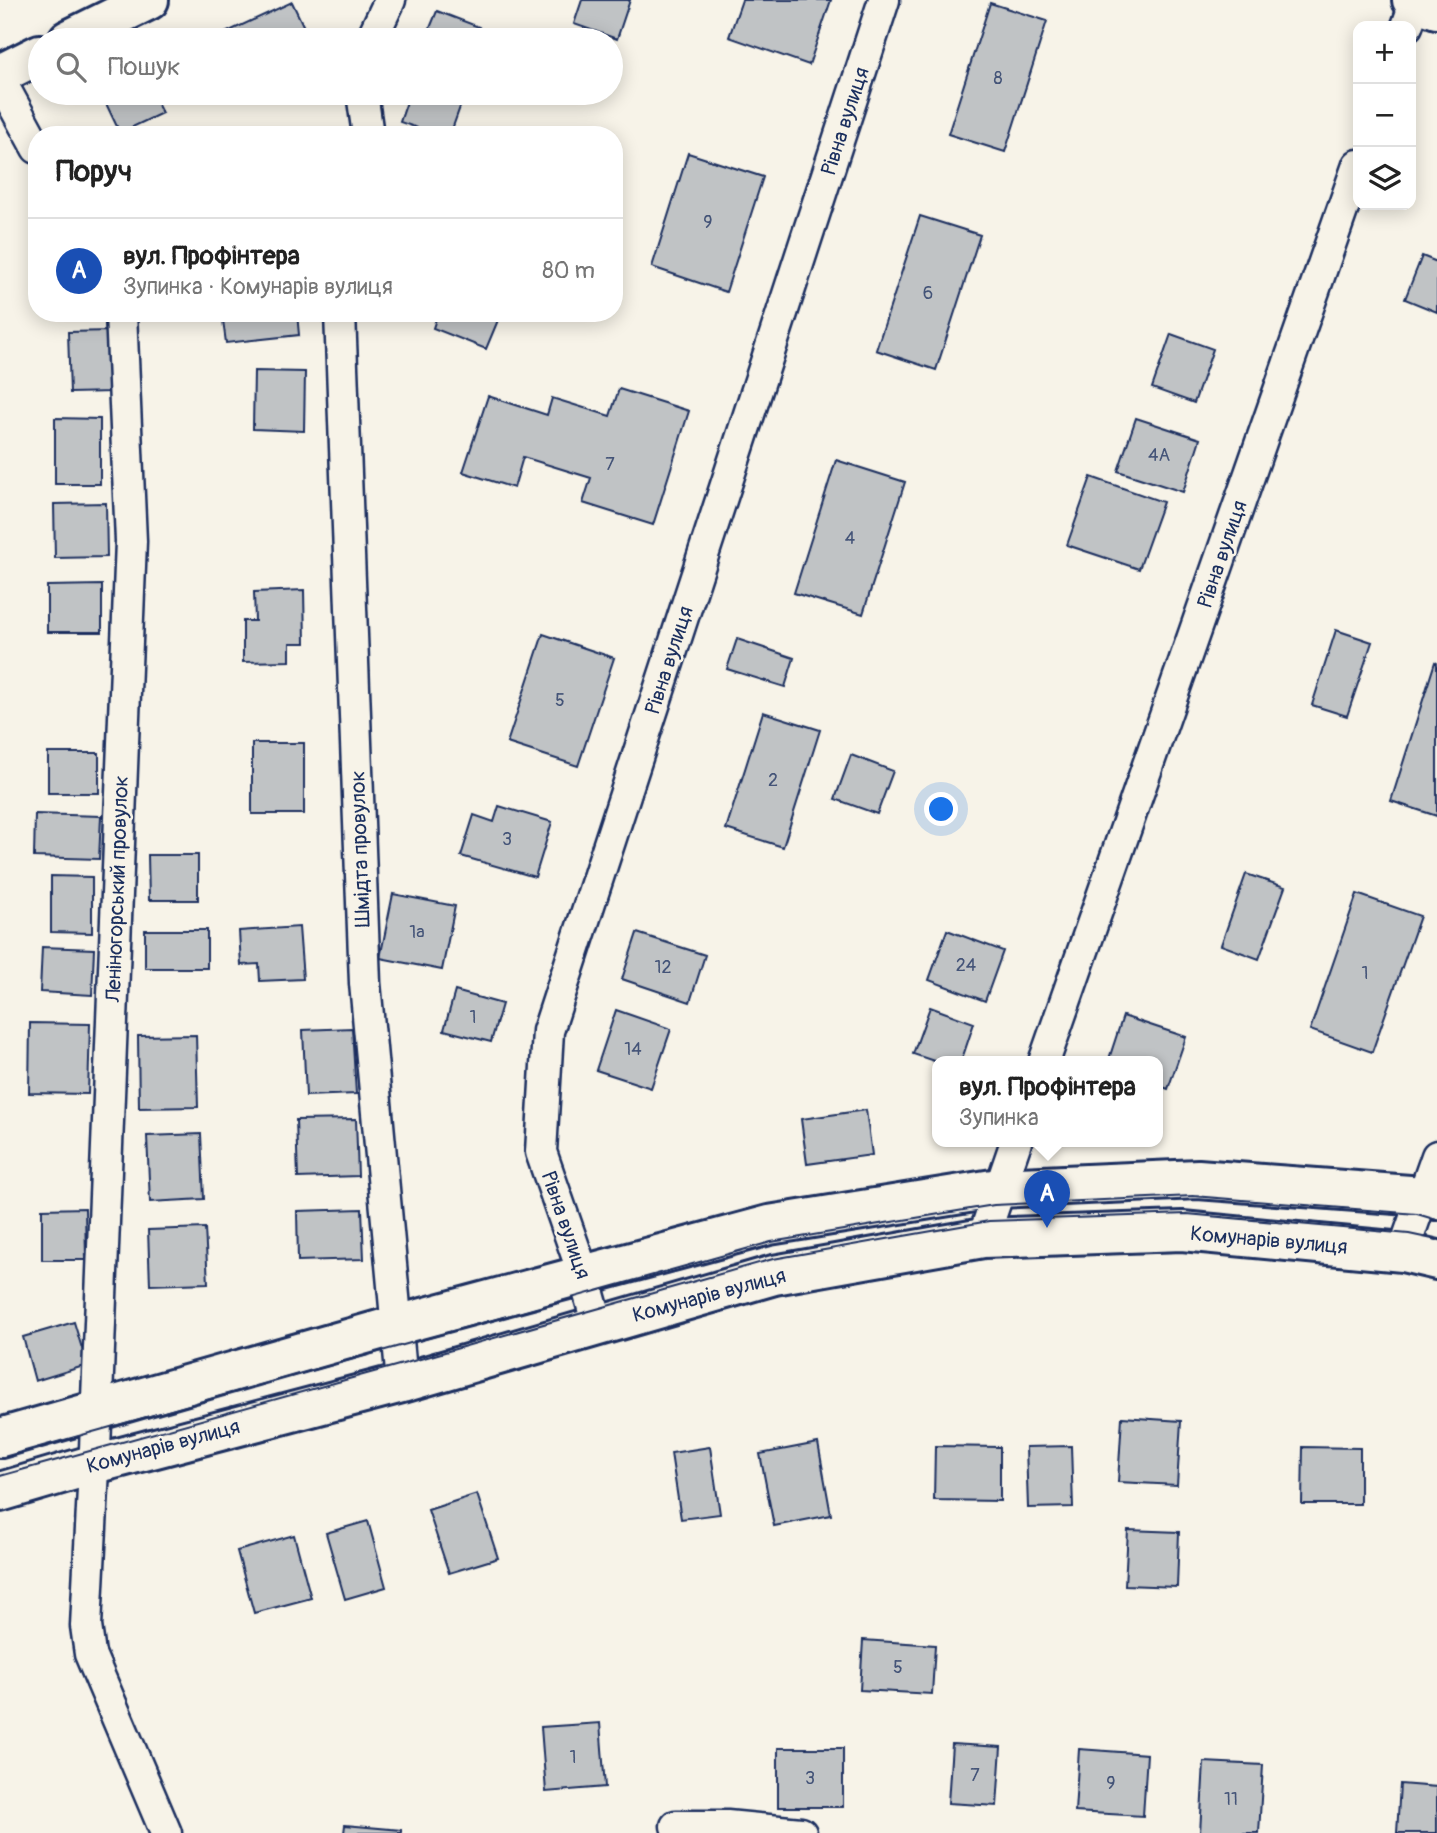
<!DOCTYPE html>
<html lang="uk">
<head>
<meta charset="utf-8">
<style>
	:root { --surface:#fff; --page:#f6f6f6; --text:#222; --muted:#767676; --line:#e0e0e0; --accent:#1b2f5e }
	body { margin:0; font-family:Pangolin,sans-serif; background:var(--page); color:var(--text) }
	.controls { position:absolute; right:21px; top:21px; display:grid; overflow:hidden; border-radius:14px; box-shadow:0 4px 18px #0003 }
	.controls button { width:63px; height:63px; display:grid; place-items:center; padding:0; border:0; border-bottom:2px solid var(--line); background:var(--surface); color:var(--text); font:35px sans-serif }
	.you { position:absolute; left:942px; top:810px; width:24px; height:24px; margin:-18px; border:5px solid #fff; border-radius:50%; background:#1a73e8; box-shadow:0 0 0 10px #1a73e833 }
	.badge { display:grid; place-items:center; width:46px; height:46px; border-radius:50%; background:var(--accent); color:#fff; font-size:23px; font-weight:700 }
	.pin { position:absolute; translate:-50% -58px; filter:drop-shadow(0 2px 4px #0008) }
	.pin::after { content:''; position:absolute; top:37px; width:24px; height:21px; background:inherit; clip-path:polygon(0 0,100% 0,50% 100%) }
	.popup { position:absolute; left:932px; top:1056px; width:231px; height:91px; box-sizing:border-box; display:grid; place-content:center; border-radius:14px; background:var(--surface); filter:drop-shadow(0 2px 5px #0005); font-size:23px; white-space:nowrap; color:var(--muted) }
	.popup b { font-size:26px; color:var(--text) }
	.popup::after { content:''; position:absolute; left:50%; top:100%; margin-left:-14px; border:14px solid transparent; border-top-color:var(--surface) }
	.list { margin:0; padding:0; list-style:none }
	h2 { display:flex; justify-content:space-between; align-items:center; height:91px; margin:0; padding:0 28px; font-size:30px }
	h2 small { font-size:23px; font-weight:400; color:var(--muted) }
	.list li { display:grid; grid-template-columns:46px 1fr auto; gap:21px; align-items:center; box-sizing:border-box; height:105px; padding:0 28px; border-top:2px solid var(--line) }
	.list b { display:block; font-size:26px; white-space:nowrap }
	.list p { margin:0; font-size:23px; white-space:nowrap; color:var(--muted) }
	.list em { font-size:23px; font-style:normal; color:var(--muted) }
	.icon { flex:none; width:38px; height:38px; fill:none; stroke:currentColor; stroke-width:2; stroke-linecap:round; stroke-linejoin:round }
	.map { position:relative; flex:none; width:1437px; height:1833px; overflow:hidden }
	.search { position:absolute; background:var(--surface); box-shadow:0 4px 18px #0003; left:28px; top:28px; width:595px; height:77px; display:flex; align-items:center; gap:18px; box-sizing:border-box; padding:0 24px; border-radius:38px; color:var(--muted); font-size:26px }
	.panel { position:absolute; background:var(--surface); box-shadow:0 4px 18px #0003; left:28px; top:126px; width:595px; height:196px; border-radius:28px }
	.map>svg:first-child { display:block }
	.building { fill:#c0c3c5; stroke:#1b2f5e; stroke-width:2 }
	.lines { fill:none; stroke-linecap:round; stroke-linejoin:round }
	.street-casing { stroke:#1b2f5e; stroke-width:35 }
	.secondary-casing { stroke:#1b2f5e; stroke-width:44 }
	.street { stroke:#f7f3e8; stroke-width:30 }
	.secondary { stroke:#f7f3e8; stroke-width:38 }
	.tram { stroke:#1b2f5e; stroke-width:2 }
	.labels { text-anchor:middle; stroke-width:5; stroke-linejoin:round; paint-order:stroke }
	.number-label { font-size:18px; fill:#445478 }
	.street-label { font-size:21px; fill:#1b2f5e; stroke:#f7f3e8 }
</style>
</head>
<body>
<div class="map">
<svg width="1437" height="1833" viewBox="0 0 1437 1833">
	<rect width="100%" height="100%" fill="#f7f3e8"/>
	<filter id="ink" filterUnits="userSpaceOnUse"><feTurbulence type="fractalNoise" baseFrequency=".0143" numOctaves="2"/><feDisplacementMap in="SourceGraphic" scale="14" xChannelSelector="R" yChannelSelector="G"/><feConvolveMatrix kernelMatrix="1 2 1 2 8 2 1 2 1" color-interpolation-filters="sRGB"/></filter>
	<g filter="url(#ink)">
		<!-- building -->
		<path class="building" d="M582 0H630L617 39 574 24Z
			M742 0H831L809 65 729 37Z
			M292 2 310 40H213L212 39Z
			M990 3 1047 21 1005 152 948 134Z
			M437 11 479 27 474 40H425Z
			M101 93H152L162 113 120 133Z
			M410 93H465L450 135H438L400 122Z
			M688 153 763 177 726 292 652 267Z
			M920 216 980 235 936 370 876 350Z
			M1422 256 1437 262V312L1405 299Z
			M222 313H297L299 335 226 343Z
			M438 313H501L486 349 433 328Z
			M109 331 112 392 70 393 68 332Z
			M1171 334 1213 349 1194 403 1152 388Z
			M254 371 305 372 304 431 253 429Z
			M619 389 689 411 653 525 583 503 591 478 523 457 514 488 463 472 488 396 547 415 552 398 610 416Z
			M55 418 100 419V484H55Z
			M1136 418 1200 439 1183 492 1118 471Z
			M836 460 905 482 863 614 794 593Z
			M1091 477 1163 502 1139 569 1067 545Z
			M106 503 107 557 55 558 54 504Z
			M102 585V632H47V586Z
			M304 590 305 643H290V661L243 662V621H255L254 592Z
			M1336 630 1372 642 1347 716 1312 705Z
			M543 634 614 658 578 766 507 743Z
			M737 639 794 658 785 687 727 669Z
			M1435 662 1437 663V816L1391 801Z
			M763 712 820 730 783 847 726 829Z
			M252 743H304V814H252Z
			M48 753H99V793H48Z
			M851 755 893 771 877 814 835 799Z
			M499 806 552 822 535 877 461 856 474 815 494 822Z
			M35 814 101 816 99 859 34 857Z
			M148 855H198V900H149Z
			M1246 874 1285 887 1259 959 1221 945Z
			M51 876 92 877V933L51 932Z
			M393 894 455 906 442 970 380 958Z
			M1357 894 1420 916 1372 1052 1310 1030Z
			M299 927 303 979 260 981 259 964 241 965 239 931Z
			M145 930H207V968H145Z
			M947 930 1003 951 985 1001 929 980Z
			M637 933 705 955 690 1002 622 979Z
			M42 947 94 949 92 995 40 992Z
			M455 991 502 1004 491 1042 444 1030Z
			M930 1007 974 1023 961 1062H937L913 1054Z
			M616 1010 671 1029 651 1088 596 1070Z
			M1123 1016 1186 1037 1168 1089 1157 1085V1062H1108Z
			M30 1023 90 1024 88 1094 29 1093Z
			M352 1028 356 1094 306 1096 303 1030Z
			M196 1035 198 1107 139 1108 138 1036Z
			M866 1110 872 1155 807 1164 801 1119Z
			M356 1119 358 1176 298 1178 296 1120Z
			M201 1134 204 1199 150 1202 147 1136Z
			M85 1208 86 1260H42V1209Z
			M362 1209 364 1259 298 1261 297 1211Z
			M205 1228 208 1283 150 1285 148 1230Z
			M74 1322 87 1365 35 1381 23 1337Z
			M1122 1417 1181 1421 1177 1485 1118 1482Z
			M818 1443 831 1515 774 1526 760 1454Z
			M935 1446 1000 1447V1501L934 1500Z
			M1071 1446 1073 1507 1028 1508 1026 1447Z
			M710 1447 720 1514 681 1519 671 1453Z
			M1303 1447 1360 1448V1504H1302Z
			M477 1494 498 1558 449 1573 428 1510Z
			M368 1521 386 1587 345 1599 326 1533Z
			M1128 1530 1179 1532 1177 1587 1125 1585Z
			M294 1535 311 1598 254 1613 237 1551Z
			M863 1640 935 1645 932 1694 860 1690Z
			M600 1723 605 1787 546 1792 541 1727Z
			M952 1744 1001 1747 997 1806 948 1803Z
			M778 1748H843V1807H778Z
			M1079 1749 1147 1754 1143 1816 1075 1812Z
			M1204 1762 1263 1765 1259 1833H1200Z
			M1400 1784 1437 1787V1833H1397Z
			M345 1825 401 1830V1833H344Z"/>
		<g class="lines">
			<defs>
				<path id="street" d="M1407 26 1416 1
					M371 40 390 0
					M0 80 37 148
					M362 93 368 135
					M121 313 131 541 95 1449 86 1626 90 1654 166 1833
					M340 313 365 983 402 1383
					M1044 1062 1358 165
					M983 1238 1016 1142
					M1403 1252 1437 1156
					M598 1326 584 1276 541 1152 548 1031 884 0
					M676 1826H727L801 1833"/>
				<path id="secondary" d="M1412 0 1437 9
					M68 40 149 0
					M0 74 40 54
					M0 1438 397 1325 769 1225 999 1188 1198 1179 1423 1196 1437 1200
					M0 1492 95 1464 402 1383 774 1275 983 1238 1182 1231 1403 1252 1437 1260"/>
			</defs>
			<!-- street casing -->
			<use href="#street" class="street-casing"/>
			<!-- secondary casing -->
			<use href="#secondary" class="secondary-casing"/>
			<!-- street -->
			<use href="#street" class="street"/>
			<!-- secondary -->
			<use href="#secondary" class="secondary"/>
			<!-- tram -->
			<path class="tram" d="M0 1458 771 1242 994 1205 1193 1196 1417 1214 1437 1220
				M0 1476 399 1365 773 1259 989 1221 1187 1214 1409 1234 1437 1240"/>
		</g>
	</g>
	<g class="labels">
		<!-- number labels -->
		<g class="number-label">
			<text x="998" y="84">8</text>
			<text x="708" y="228">9</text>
			<text x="928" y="299">6</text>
			<text x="1159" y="461">4А</text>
			<text x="610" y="470">7</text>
			<text x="850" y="544">4</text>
			<text x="560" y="706">5</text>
			<text x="773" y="786">2</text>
			<text x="507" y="845">3</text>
			<text x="417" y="938">1а</text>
			<text x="966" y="971">24</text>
			<text x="663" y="973">12</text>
			<text x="1365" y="979">1</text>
			<text x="473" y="1023">1</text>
			<text x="633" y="1055">14</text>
			<text x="898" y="1673">5</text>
			<text x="573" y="1763">1</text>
			<text x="975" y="1781">7</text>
			<text x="810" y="1784">3</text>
			<text x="1111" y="1789">9</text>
			<text x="1231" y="1805">11</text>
		</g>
		<!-- street labels -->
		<g class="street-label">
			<text transform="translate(845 121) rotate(-72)" y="7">Рівна вулиця</text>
			<text transform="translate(1222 554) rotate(-71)" y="7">Рівна вулиця</text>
			<text transform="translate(669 660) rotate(-72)" y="7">Рівна вулиця</text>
			<text transform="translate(360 849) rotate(-92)" y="7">Шмідта провулок</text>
			<text transform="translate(117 889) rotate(-88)" y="7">Леніногорський провулок</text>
			<text transform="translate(566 1225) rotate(71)" y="7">Рівна вулиця</text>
			<text transform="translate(1269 1240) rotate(5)" y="7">Комунарів вулиця</text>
			<text transform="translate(709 1295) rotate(-15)" y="7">Комунарів вулиця</text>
			<text transform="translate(163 1446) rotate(-15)" y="7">Комунарів вулиця</text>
		</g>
	</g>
</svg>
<div class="controls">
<button>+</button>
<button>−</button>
<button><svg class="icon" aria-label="layers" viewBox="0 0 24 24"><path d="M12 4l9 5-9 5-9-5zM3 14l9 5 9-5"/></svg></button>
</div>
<div class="you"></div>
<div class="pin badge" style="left:1047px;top:1228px;background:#1a4fb4">A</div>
<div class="popup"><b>вул. Профінтера</b>Зупинка</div>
<div class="search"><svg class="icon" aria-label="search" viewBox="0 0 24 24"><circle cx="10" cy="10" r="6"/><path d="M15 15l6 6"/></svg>Пошук</div>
<section class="panel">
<h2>Поруч<small></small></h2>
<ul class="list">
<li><span class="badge" style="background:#1a4fb4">A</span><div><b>вул. Профінтера</b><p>Зупинка · Комунарів вулиця</p></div><em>80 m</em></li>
</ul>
</section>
</div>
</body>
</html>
